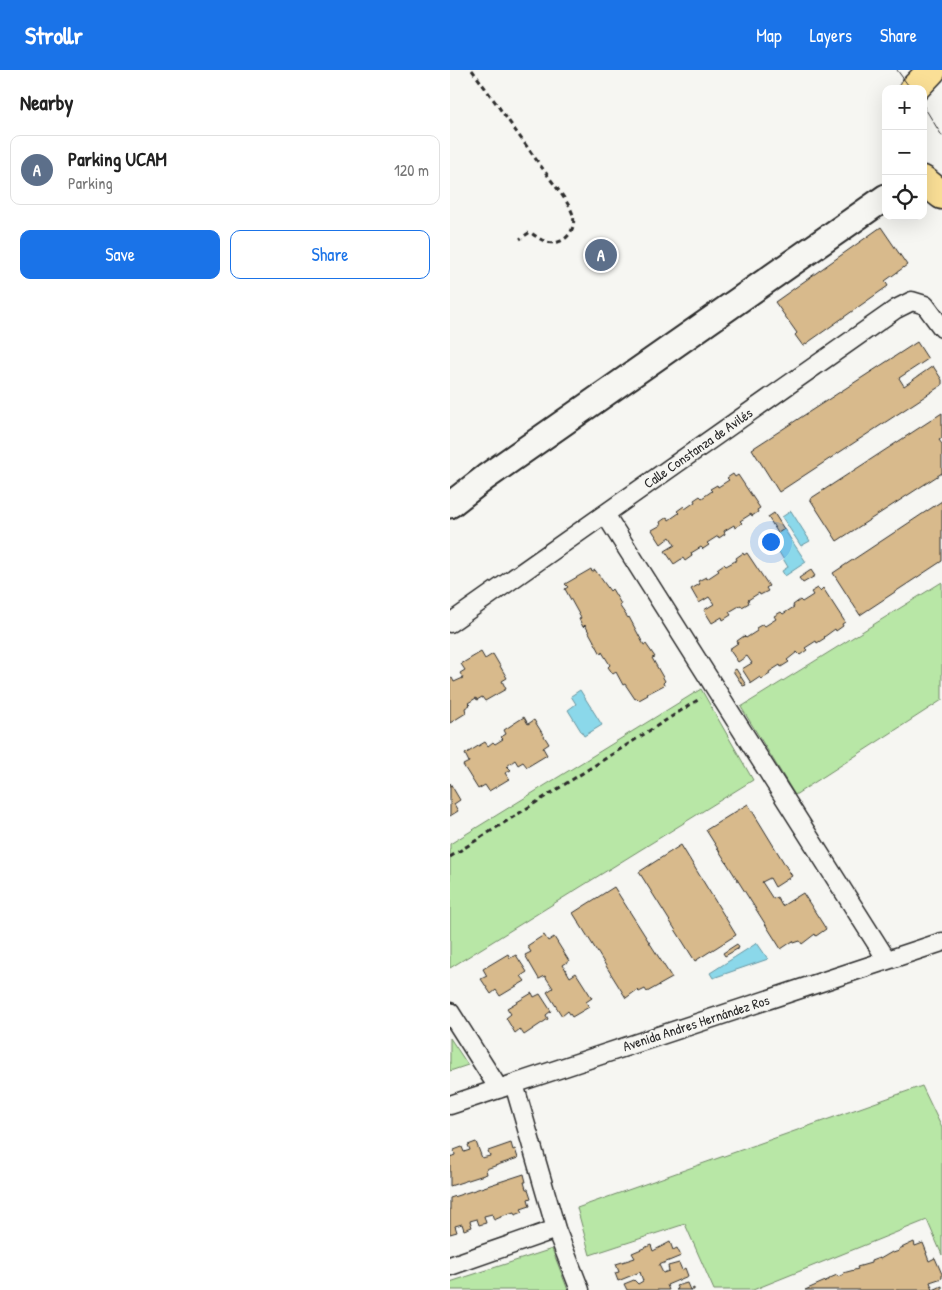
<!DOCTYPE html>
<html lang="en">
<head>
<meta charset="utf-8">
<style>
	:root { --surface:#fff; --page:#f6f6f6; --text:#222; --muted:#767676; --line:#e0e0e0; --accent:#1a73e8 }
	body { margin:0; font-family:"Patrick Hand",sans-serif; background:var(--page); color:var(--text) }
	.controls { position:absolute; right:15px; top:15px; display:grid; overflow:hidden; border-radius:10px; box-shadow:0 5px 20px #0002 }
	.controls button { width:45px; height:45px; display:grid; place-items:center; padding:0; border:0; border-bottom:1px solid var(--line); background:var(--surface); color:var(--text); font:25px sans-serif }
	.you { position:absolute; left:320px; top:471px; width:18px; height:18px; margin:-12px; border:4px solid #fff; border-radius:50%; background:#1a73e8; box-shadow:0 0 0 8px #1a73e833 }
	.badge { display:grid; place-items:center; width:32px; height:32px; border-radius:50%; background:var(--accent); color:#fff; font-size:16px; font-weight:700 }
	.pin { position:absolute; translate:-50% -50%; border:2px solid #fff; box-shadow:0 1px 5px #0006 }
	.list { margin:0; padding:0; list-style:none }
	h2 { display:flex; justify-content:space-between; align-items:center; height:65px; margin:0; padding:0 20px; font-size:21px }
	h2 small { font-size:16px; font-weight:400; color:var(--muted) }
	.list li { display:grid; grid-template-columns:32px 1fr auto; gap:15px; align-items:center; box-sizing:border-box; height:70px; margin:0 10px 10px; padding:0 10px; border:1px solid var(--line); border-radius:10px }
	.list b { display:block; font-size:19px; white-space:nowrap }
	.list p { margin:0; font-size:16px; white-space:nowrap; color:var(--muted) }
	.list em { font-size:16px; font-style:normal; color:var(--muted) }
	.actions { display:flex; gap:10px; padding:15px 20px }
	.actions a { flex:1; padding:11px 0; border:1px solid var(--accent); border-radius:10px; text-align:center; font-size:18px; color:var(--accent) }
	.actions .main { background:var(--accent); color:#fff }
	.icon { flex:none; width:28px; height:28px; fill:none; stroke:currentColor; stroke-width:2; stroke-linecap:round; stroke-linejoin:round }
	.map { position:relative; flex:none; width:492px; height:1220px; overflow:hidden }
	header { display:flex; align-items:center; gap:30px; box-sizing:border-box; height:70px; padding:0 25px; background:var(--accent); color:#fff }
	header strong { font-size:24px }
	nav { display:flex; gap:28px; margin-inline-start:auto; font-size:18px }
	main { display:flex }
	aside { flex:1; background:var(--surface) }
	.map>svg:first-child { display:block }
	.green { fill:#b8e7a6; stroke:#728968 }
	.water { fill:#8bd8ea; stroke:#65939e }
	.building { fill:#d8ba8c; stroke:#2b2b2b }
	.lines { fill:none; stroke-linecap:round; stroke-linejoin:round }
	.street-casing { stroke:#2b2b2b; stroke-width:21 }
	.secondary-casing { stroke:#2b2b2b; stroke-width:29 }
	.primary-casing { stroke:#2b2b2b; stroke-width:31 }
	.path { stroke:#2b2b2b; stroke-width:3; stroke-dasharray:5 4; stroke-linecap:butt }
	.street { stroke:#f6f6f2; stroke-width:18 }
	.secondary { stroke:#f6f6f2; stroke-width:25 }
	.primary { stroke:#fadf96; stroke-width:28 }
	.tram { stroke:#2b2b2b; stroke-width:1 }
	.labels { text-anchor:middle; stroke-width:4; stroke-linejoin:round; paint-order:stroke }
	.street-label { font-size:14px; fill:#2b2b2b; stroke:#f6f6f2 }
</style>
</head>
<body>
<header>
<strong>Strollr</strong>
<nav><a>Map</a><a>Layers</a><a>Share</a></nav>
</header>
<main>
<aside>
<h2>Nearby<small></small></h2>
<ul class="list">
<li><span class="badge" style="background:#5c6f8a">A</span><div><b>Parking UCAM</b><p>Parking</p></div><em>120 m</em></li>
</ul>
<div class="actions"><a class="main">Save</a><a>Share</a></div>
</aside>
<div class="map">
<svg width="492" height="1220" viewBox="0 0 492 1220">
	<rect width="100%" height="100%" fill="#f6f6f2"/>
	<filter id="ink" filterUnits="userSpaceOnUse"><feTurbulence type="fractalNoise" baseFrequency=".02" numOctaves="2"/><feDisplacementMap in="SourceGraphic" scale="10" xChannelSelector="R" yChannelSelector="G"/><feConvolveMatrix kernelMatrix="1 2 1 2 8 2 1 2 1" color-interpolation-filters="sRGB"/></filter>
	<g filter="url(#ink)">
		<!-- green -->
		<path class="green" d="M492 512V630L345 725 291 637Z
			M251 619 303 710 0 898V774Z
			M0 968 18 995 0 1001Z
			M472 1016 492 1058V1185L477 1150 303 1220H264L235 1154 140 1185 127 1138Z
			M102 1179 118 1220H0V1212Z"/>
		<!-- water -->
		<path class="water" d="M341 441 360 471 351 476 332 447Z
			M334 459 356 492 335 506 332 501 338 497 329 482 326 484 317 470Z
			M130 620 152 655 134 666 118 640 126 634 121 626Z
			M307 873 318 889 263 908 260 903Z"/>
		<!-- building -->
		<path class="building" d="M431 157 457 195 435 211 438 216 353 276 345 265 347 263 325 232Z
			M467 272 478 289 449 308 454 316 483 296 492 310V315L329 422 302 379Z
			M492 343V368L489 370 492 374V403L387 471 360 429Z
			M283 404 285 407 288 405 310 438 307 440 308 442 302 446 301 444 290 451 292 453 285 458 284 455 274 461 275 464 269 468 268 466 257 473 259 475 253 479 251 477 241 483 242 486 235 491 233 488 224 494 215 481 225 475 220 467 211 474 202 460 211 455 210 452 217 447 219 450 229 443 227 441 234 436 235 439 245 432 244 430 250 426 252 428 262 421 260 419 267 415 268 417 279 410 277 408Z
			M492 431V491L410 545 383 503Z
			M324 443 334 459 328 463 318 447Z
			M293 483 294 485 297 483 319 516 316 518 318 521 310 525 309 523 298 530 299 533 292 537 291 535 279 542 281 545 273 550 272 547 262 553 254 540 264 534 259 527 249 533 241 519 250 514 248 511 256 507 257 509 269 501 267 499 274 494 276 496 287 490 286 488Z
			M141 499 142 502 145 500 160 521 162 519 171 534 169 535 178 548 179 547 194 575 196 574 205 587 202 588 215 611 213 613 214 615 197 624 198 625 189 630 187 628 185 629 175 614 173 615 166 602 163 604 158 597 160 595 152 582 151 584 135 555 133 557 129 549 131 548 115 519 118 517 115 514Z
			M361 500 365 506 353 513 349 508Z
			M368 518 370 521 373 518 395 552 392 554 393 556 386 561 385 559 374 567 375 568 367 573 366 571 355 578 357 580 350 585 347 582 337 590 339 592 331 597 330 595 319 602 320 604 312 609 310 607 301 613 292 599 302 593 297 586 288 592 279 579 288 573 287 571 294 566 296 568 307 561 306 558 313 554 315 556 326 549 324 546 331 542 333 544 344 537 343 535 350 530 352 532 363 525 361 522Z
			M31 582 35 589 43 584 57 608 52 611 56 619 35 631 32 627 27 630 26 628 18 633 20 635 15 638 16 643 0 653V609L2 608 4 612 13 608 10 603 15 600 11 594Z
			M286 599 296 615 293 616 283 601Z
			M74 647 78 654 84 650 99 674 93 678 97 685 77 697 73 692 68 695 65 690 57 696 61 700 55 703 59 709 39 721 35 715 28 719 13 695 19 692 15 684 35 672 38 676 43 672 45 674 53 669 51 667 56 664 54 660Z
			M0 713 10 730 4 734 8 741 0 746Z
			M298 734 342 806 325 817 320 808 312 812 323 829 327 827 332 836 353 823 376 859 366 866 365 864 352 874 350 871 344 873 343 871 331 879 256 760Z
			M231 775 286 865 245 891 189 802Z
			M164 817 222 908 197 922 195 919 189 922 187 920 176 928 123 843Z
			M94 865 98 871 104 867 119 891 113 895 120 907 126 903 142 928 136 932 139 937 122 947 118 941 112 946 97 922 103 918 95 906 89 909 75 885 81 882 77 876Z
			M287 874 289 878 275 886 273 883Z
			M58 884 60 888 66 885 77 902 71 906 75 911 50 926 46 920 41 924 31 909 37 906 33 899Z
			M82 923 84 927 90 924 101 941 96 945 98 949 74 965 70 959 65 963 56 948 61 944 57 938Z
			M26 1072 32 1088 40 1086 38 1081 61 1073 63 1080 65 1079 68 1088 36 1099 37 1104 0 1116V1087L5 1085 4 1080 12 1077 14 1082 20 1080 18 1075Z
			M74 1104 76 1112H74L76 1119H78L81 1128 78 1129 80 1136 71 1139 73 1142 65 1145 64 1142 51 1146V1147L44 1150 42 1144 34 1146 36 1153 29 1155 27 1149 20 1151 22 1157 14 1160 12 1154 5 1156 7 1162 0 1164V1128Z
			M220 1172 223 1180 227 1178 231 1186 209 1195 213 1203 219 1201 218 1196 229 1193 232 1200 235 1198 238 1206 217 1215 219 1220H177L174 1214 184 1210 188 1214 193 1211 190 1202 168 1211 165 1203 169 1202 166 1194 185 1188 182 1183 201 1175 203 1181Z
			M464 1172 465 1176 473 1173 477 1183H476L479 1191 485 1188 492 1204V1208L480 1212 483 1220 492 1216V1220H355L380 1209V1208L387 1205 388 1207 394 1204 393 1203 408 1199 407 1197 421 1193V1191L429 1188 430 1189 442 1182 443 1183 449 1181V1179Z
			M237 1213 240 1220 244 1218V1220H226L228 1219 226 1216Z"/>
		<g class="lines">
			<defs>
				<path id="street" d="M155 444 437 890
					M0 553 446 239 462 231 475 235 492 258
					M0 942 49 1019
					M64 1014 106 1159 130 1220
					M0 1035 492 872
					M0 1196 106 1159"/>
				<path id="secondary" d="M0 435 36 407 436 127"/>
				<path id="primary" d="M464 19 482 0
					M473 110 492 125"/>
			</defs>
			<!-- street casing -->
			<use href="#street" class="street-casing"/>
			<!-- secondary casing -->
			<use href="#secondary" class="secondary-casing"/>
			<!-- primary casing -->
			<use href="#primary" class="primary-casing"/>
			<!-- path -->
			<path class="path" d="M22 0C47 34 71 69 96 103 104 115 119 132 123 145 126 157 119 169 108 172 97 175 88 168 80 162L70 169
				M0 787 251 628"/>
			<!-- street -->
			<use href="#street" class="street"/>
			<!-- secondary -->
			<use href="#secondary" class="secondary"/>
			<!-- primary -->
			<use href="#primary" class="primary"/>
			<!-- tram -->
			<path class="tram" d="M447 0 461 19
				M473 35 492 66"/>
		</g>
	</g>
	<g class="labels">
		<!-- street labels -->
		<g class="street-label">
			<text transform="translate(248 378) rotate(-35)" y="5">Calle Constanza de Avilés</text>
			<text transform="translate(246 953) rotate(-18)" y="5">Avenida Andres Hernández Ros</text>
		</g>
	</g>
</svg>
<div class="controls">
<button>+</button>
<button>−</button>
<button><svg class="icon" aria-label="locate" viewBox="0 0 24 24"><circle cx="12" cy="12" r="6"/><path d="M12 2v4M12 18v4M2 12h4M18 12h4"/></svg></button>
</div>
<div class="you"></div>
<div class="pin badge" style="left:151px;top:185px;background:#5c6f8a">A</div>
</div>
</main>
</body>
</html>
